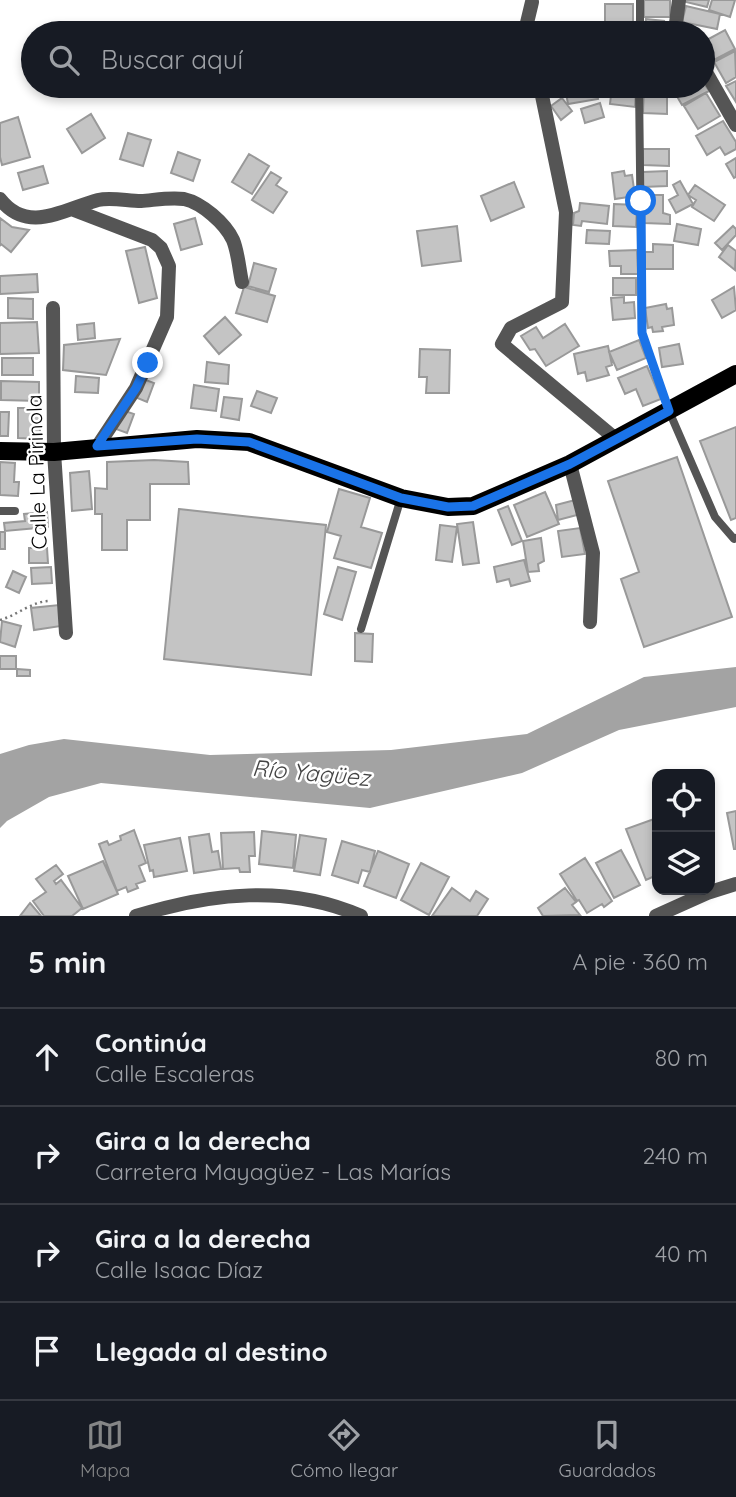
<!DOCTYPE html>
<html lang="es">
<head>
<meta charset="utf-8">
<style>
	:root { --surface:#171b24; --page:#20242c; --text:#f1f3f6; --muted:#9ea1a6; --line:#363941; --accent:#858687 }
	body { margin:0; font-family:Quicksand,sans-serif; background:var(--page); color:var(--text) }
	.controls { position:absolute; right:21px; bottom:21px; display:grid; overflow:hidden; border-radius:14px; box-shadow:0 4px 10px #0003 }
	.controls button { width:63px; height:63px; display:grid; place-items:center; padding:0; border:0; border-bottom:2px solid var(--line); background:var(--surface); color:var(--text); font:35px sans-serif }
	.stop { position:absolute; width:21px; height:21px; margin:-16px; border:5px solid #1a73e8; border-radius:50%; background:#fff }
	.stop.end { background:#1a73e8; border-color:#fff; box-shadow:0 2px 7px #0008 }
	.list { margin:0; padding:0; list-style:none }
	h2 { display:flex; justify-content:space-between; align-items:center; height:91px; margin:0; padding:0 28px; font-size:30px }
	h2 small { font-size:23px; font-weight:400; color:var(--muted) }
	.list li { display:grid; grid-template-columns:46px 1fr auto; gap:21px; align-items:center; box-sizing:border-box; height:98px; padding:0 28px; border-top:2px solid var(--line) }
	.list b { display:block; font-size:26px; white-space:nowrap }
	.list p { margin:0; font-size:23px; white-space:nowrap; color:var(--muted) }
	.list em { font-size:23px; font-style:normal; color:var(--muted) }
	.icon { flex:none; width:38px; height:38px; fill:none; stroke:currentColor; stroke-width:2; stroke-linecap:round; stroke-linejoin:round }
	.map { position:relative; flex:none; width:736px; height:916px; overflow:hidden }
	.search { position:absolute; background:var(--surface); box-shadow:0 4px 10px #0003; left:21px; right:21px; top:21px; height:77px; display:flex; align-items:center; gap:18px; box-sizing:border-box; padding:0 24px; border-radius:38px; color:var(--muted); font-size:26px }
	.sheet { height:483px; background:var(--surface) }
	nav { display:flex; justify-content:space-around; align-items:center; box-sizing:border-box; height:98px; border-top:2px solid var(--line); background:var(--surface); font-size:19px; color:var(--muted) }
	nav a { display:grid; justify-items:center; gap:4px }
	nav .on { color:var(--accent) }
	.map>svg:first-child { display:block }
	.water { fill:#a3a3a3 }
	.building { fill:#c4c4c4; stroke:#999; stroke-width:2 }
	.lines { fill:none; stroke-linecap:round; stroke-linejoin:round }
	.path { stroke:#777; stroke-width:2.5; stroke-dasharray:2 3.5; stroke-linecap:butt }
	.lane { stroke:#555; stroke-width:8 }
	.street { stroke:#555; stroke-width:14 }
	.primary { stroke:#000; stroke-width:18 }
	.route { stroke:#1a73e8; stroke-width:9 }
	.labels { text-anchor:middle; stroke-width:5; stroke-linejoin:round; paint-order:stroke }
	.street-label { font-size:21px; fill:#000; stroke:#fff }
	.water-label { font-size:23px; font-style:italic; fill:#444; stroke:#fff }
</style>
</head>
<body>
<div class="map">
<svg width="736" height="916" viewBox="0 0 736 916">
	<rect width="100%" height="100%" fill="#fff"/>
	<!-- water -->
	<path class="water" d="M736 667V707L619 730 522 773 370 808 101 783 49 797 7 821 0 828V754L29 745 64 739 210 755 391 750 527 734 644 677Z"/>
	<!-- building -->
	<path class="building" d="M644 0H670V17H644Z
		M686 0H709L707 7 686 2Z
		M712 0H735L730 17 709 10Z
		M605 4H633V23H605Z
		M686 6 720 14 717 29 682 22Z
		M646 19 664 21 662 33H645Z
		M725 30 735 49 712 61 703 42Z
		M735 51 736 77 726 83 714 62Z
		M703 81 709 91 682 105 671 86H703Z
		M736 81V102L726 86Z
		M596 86 598 99 568 104 565 87Z
		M612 86 636 89 635 107 610 104Z
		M644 86H667V114L643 113Z
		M706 93 720 116 698 129 684 106Z
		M562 98 572 111 561 120 551 106Z
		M600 103 604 117 585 123 581 109Z
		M91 114 105 138 82 153 67 129Z
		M18 117 30 157 2 165 0 157V123Z
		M723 121 736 142V149L725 155 720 147 707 155 696 136Z
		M128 133 151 140 143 166 120 159Z
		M643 149H669V166L643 165Z
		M178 152 200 160 193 181 171 173Z
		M249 154 269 166 252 194 232 182Z
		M736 158V177L734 178 726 164Z
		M43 166 48 183 23 190 18 173Z
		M624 171 625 176 632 175 635 196 615 199 612 173Z
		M667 171V186L643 187V172Z
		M271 172 281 178 276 185 287 192 273 213 252 200Z
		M680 181 693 204 676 213 669 200 678 195 673 185Z
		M514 182 524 207 491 221 481 196Z
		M695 185 725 205 714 221 692 207 696 200 688 195Z
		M645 195H663V213L670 215V224L644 223Z
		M580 203 609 206 607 224 582 221 581 226 573 225 574 213 579 211Z
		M614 204 637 205 636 227 613 226Z
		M0 218 12 227 29 230 11 252 1 244 0 246Z
		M195 218 202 244 181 250 174 224Z
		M677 224 701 229 698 245 674 241Z
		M457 226 461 261 422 266 417 231Z
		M733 226 736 229V235L722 250 715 243Z
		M587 230 610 231 609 244 586 243Z
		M653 244 673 245V269H645V252H653Z
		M728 245 736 251 735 270 719 257Z
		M145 247 157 298 139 303 126 251Z
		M637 250 638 274H621V266H610L609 251Z
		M254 263 276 269 269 292 248 286Z
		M37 274 38 292 0 294V276Z
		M613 278H636V295H613Z
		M244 287 275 296 267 322 236 313Z
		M734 287 736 310 722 318 712 300Z
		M624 297V303L634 302 635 318 613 320 611 298Z
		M8 298 33 299V319L8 318Z
		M666 304 667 309 672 308 674 325 662 327 663 331 653 332 652 327 648 328 645 308Z
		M225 317 241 335 219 354 204 336Z
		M37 322 39 353 0 354V323Z
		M94 323 95 338 78 340 77 325Z
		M565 324 579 346 546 366 535 349 530 350 521 336 536 327 543 338Z
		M120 339 106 375 63 370 64 345Z
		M639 340 646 358 617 370 609 352Z
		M679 344 683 364 662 367 659 348Z
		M608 346 612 365 606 367 609 375 587 381 585 372 578 374 574 354Z
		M420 349 450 350 449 393H426L427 377H419Z
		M2 358H33V375H2Z
		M207 362 229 365 228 384 205 382Z
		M647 366 661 399 643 406 636 389 625 394 618 378Z
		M76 376 99 378 98 393 75 392Z
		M143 379 154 383 147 402 135 397Z
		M1 381 39 382V401L1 400Z
		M194 385 219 389 216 411 191 408Z
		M257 391 277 398 271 413 251 406Z
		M224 397 242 399 239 420 221 417Z
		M18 408H40V439L18 438Z
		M122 410 134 414 127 433 116 429Z
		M0 412H9L8 436H0Z
		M736 427V518L731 520 700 441Z
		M677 457 732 617 644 647 621 579 639 572 608 481Z
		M154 460 188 462 189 484H150V520H127V550H102V514H95V488L107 489V462Z
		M0 462 15 463 14 482H19L18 496 0 495Z
		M89 471 92 509 72 511 70 473Z
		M339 489 370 498 361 527 382 533 371 568 334 558 341 536 327 532Z
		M545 492 559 524 527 537 514 505Z
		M575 500 577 515 558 520 556 505Z
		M508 506 522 541 512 545 498 510Z
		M179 509 326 525 311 675 164 659Z
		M47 512 48 527 5 531 4 523 25 521 24 514Z
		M473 522 479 563 463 565 457 524Z
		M440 525 457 527 452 562 436 560Z
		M580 528 585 554 562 557 558 531Z
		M0 532H5V549H0Z
		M541 538 544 561 538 564 539 571 528 572 523 541Z
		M29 548H47L48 563H29Z
		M524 560 530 581 511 586 509 579 497 582 494 567Z
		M51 567 52 583 32 584 31 568Z
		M338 567 356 572 342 620 324 614Z
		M13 571 26 577 19 593 6 587Z
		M59 605 61 626 34 630 31 608Z
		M2 621 21 626 15 647 0 642Z
		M355 633 373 634 372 662 355 661Z
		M0 656H16V669H0Z
		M17 669 30 670V676H17Z
		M736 811V849H734L727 813Z
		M657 818V875L646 880 626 829Z
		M134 830 146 863 139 866 145 881 136 884 138 888 128 892 126 887 117 891 99 844 107 841 109 845 121 840 120 836Z
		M262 831 296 835 293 868 259 864Z
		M254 832 255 856H249L250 872H240L239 868 223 869 221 833Z
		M209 834 212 852 218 851 221 869 194 873 189 837Z
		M300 835 326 839 320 875 294 871Z
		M180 838 187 871 154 877 153 870 150 871 144 845Z
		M342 841 375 851 370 872 362 870 358 883 332 875Z
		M621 850 640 885 614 898 596 863Z
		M378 851 409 864 396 898 364 886Z
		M585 858 612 901 604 907 602 904 587 913 579 900 577 901 560 874Z
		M103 861 118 894 83 909 68 876Z
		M421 863 449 877 429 915 401 900Z
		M56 865 63 874 54 881 56 884 61 880 82 908 72 916H44L33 901 46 892 36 879Z
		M452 888 470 901 476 891 488 899 477 916H432Z
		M565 888 576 902 572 905 580 915 543 916 538 908Z
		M30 903 41 916H20Z"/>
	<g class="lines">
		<!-- path -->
		<path class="path" d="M646 344 664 394
			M0 620C18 615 32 601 50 601"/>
		<!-- lane -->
		<path class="lane" d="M640 33V0
			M639 86 642 333
			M669 411 715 517 734 539 736 538
			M0 511H15
			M361 629 401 498"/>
		<!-- street -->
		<path class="street" d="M528 33 526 27 532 2
			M679 33 676 23 679 0
			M703 67 736 125
			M540 86 566 212 562 302 511 328 502 344 617 440
			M0 199C28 235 64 209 98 200 111 197 128 201 141 201 155 200 170 197 184 199 202 203 225 223 233 240 238 252 239 268 242 282
			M74 210 152 240 161 248 169 266 167 317 136 388 97 447
			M53 308 54 452 66 633
			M570 464 593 553 590 622
			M136 916C210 893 288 884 361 916
			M656 916 707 893 736 884"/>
		<!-- primary -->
		<path class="primary" d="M0 451 54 452 197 439 249 442 401 498 448 507 473 506 570 464 736 374"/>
	</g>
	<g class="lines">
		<!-- route -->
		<path class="route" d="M148 363 136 388 97 446 197 439 249 442 401 498 448 507 473 506 570 464 669 411 642 333 641 201"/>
	</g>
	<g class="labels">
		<!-- street labels -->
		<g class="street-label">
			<text transform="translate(37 472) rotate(-92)" y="7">Calle La Pirinola</text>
		</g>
		<!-- water labels -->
		<g class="water-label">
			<text transform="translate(311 773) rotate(5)" y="8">Río Yagüez</text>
		</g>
	</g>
</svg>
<div class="controls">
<button><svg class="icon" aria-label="locate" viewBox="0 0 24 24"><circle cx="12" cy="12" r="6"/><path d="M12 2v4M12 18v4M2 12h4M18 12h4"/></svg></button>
<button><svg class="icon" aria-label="layers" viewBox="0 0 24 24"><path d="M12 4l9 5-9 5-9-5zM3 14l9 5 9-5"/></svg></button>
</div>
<div class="stop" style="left:641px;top:201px"></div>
<div class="stop end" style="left:148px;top:363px"></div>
<div class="search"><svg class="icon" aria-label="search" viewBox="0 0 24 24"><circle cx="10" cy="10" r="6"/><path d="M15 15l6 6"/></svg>Buscar aquí</div>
</div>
<section class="sheet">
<h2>5 min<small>A pie · 360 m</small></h2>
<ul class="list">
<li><svg class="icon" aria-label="ahead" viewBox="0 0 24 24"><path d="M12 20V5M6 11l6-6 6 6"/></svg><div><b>Continúa</b><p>Calle Escaleras</p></div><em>80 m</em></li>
<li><svg class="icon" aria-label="right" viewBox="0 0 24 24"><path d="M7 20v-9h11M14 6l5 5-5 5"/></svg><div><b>Gira a la derecha</b><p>Carretera Mayagüez - Las Marías</p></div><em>240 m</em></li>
<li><svg class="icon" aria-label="right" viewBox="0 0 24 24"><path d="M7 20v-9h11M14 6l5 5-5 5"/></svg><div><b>Gira a la derecha</b><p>Calle Isaac Díaz</p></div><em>40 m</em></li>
<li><svg class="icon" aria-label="arrive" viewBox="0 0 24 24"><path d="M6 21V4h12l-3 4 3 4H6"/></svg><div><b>Llegada al destino</b></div></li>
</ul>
</section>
<nav>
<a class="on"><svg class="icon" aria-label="map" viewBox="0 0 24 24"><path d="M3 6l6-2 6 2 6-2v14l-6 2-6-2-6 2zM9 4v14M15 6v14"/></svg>Mapa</a>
<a><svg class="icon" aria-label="directions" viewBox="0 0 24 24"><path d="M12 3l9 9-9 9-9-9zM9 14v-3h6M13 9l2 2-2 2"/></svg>Cómo llegar</a>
<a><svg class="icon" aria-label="saved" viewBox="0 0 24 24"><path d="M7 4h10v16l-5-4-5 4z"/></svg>Guardados</a>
</nav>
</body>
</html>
